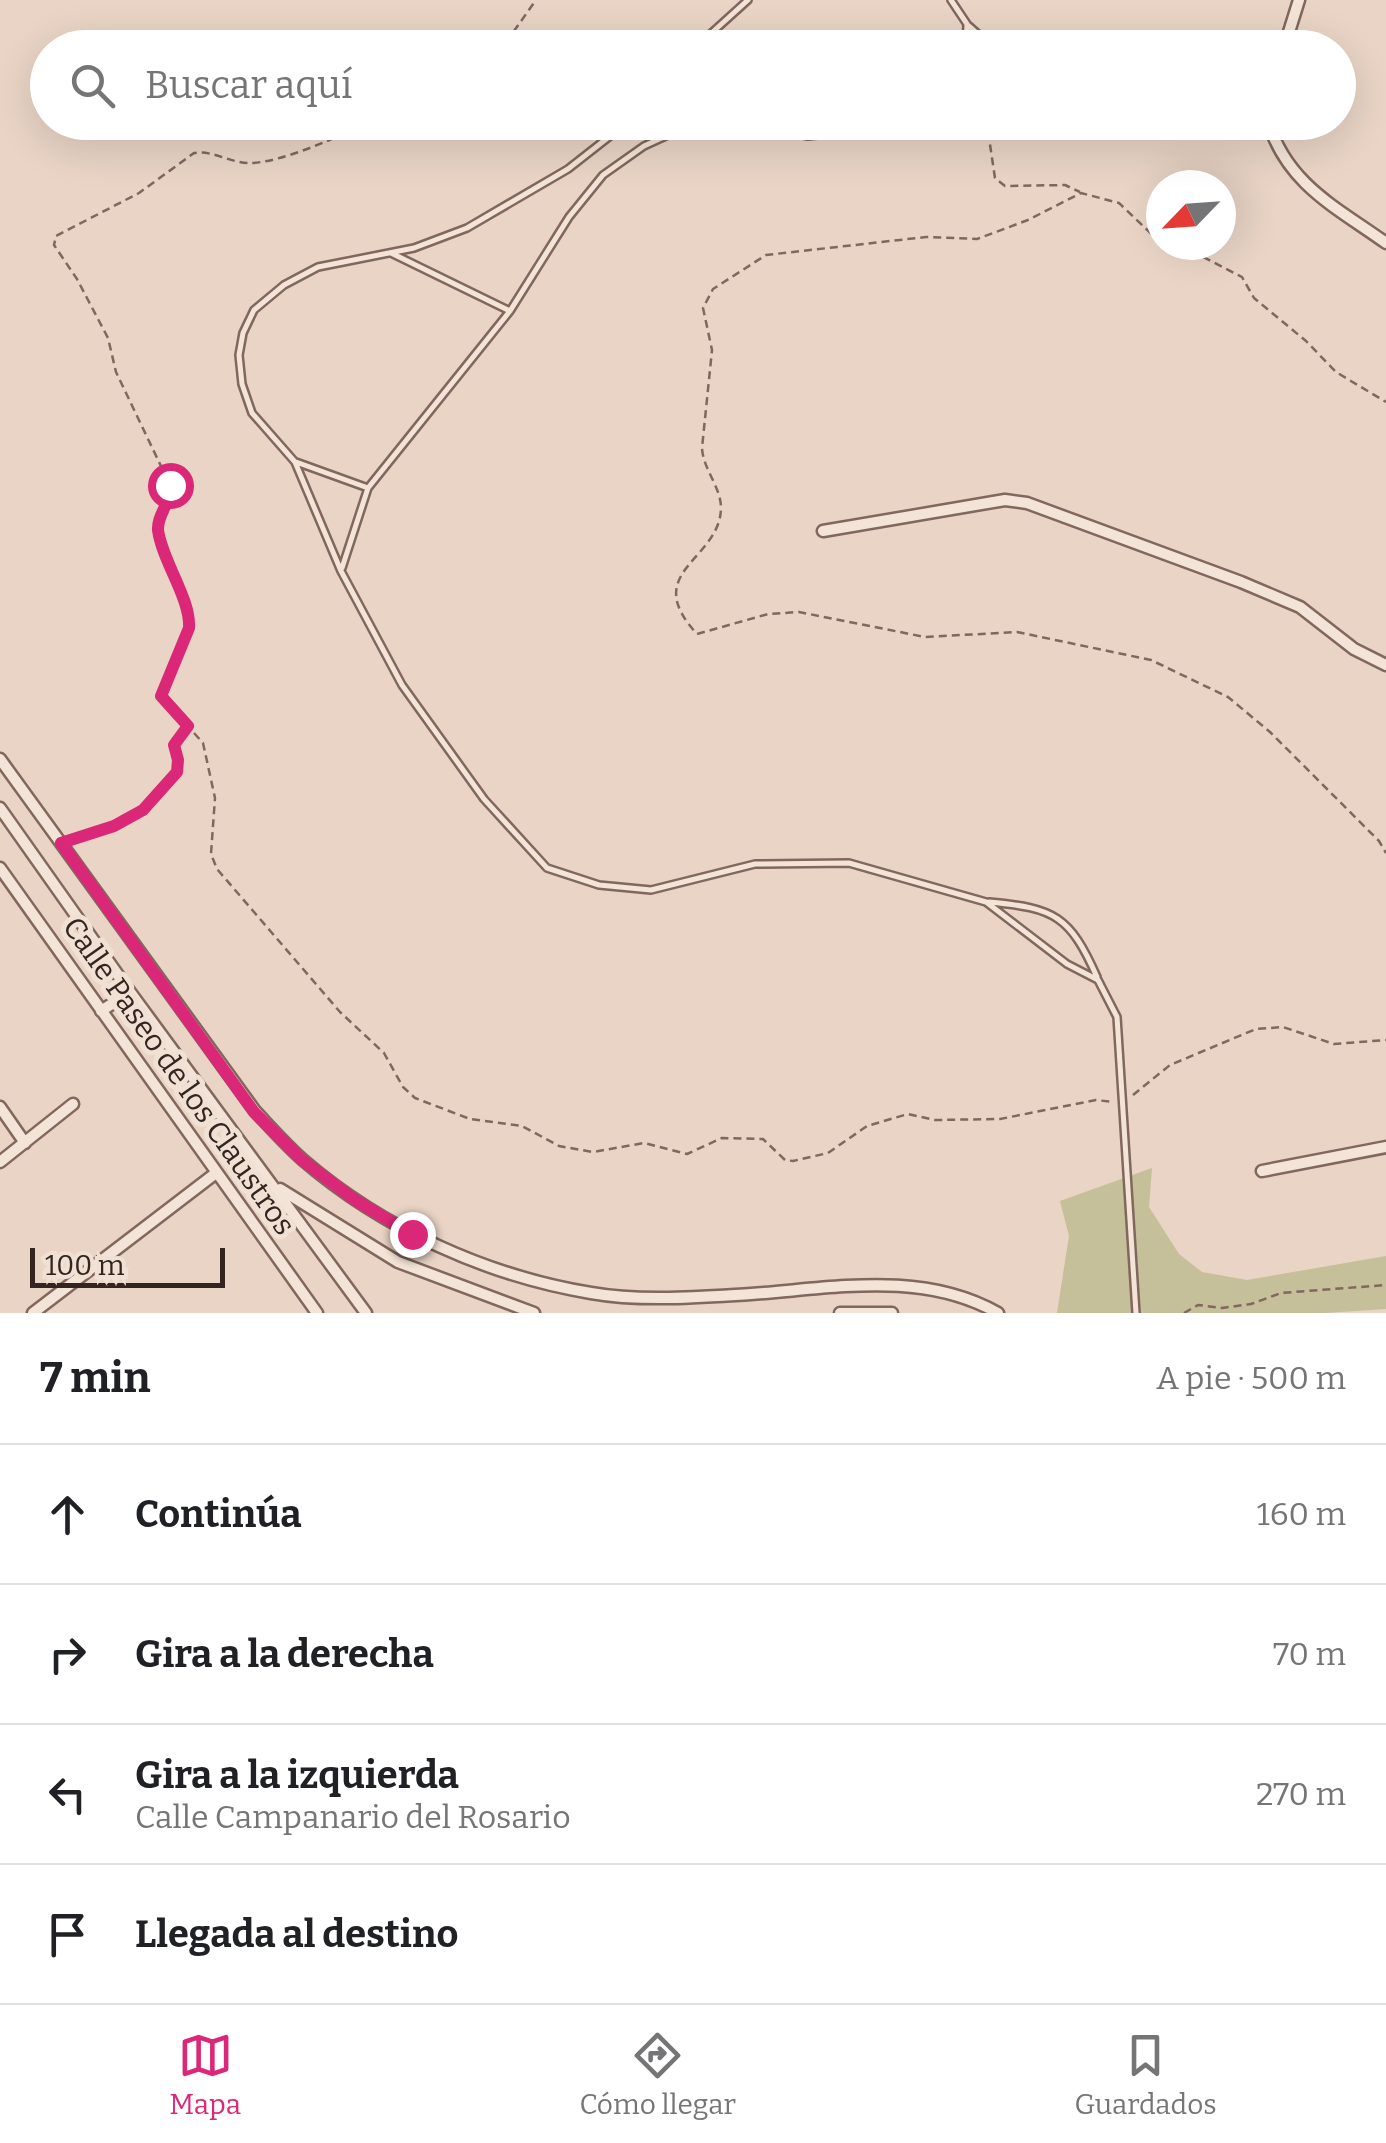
<!DOCTYPE html>
<html lang="es">
<head>
<meta charset="utf-8">
<style>
	:root { --surface:#fff; --page:#f2f2f2; --text:#202124; --muted:#757577; --line:#e0e0e0; --accent:#db2777 }
	body { margin:0; font-family:Bitter,serif; background:var(--page); color:var(--text) }
	.compass { position:absolute; left:1146px; top:170px; width:90px; height:90px; border-radius:50%; background:var(--surface); box-shadow:0 10px 40px #0002; rotate:245deg }
	.scale { position:absolute; left:30px; bottom:25px; width:195px; box-sizing:border-box; padding-left:10px; border:5px solid #33241f; border-top:0; font-size:28px; line-height:35px; white-space:nowrap; color:#33241f; -webkit-text-stroke:8px #f1e1d4; paint-order:stroke }
	.stop { position:absolute; width:30px; height:30px; margin:-22px; border:8px solid #db2777; border-radius:50%; background:#fff }
	.stop.end { background:#db2777; border-color:#fff; box-shadow:0 2px 10px #0008 }
	.list { margin:0; padding:0; list-style:none }
	h2 { display:flex; justify-content:space-between; align-items:center; height:130px; margin:0; padding:0 40px; font-size:42px }
	h2 small { font-size:32px; font-weight:400; color:var(--muted) }
	.list li { display:grid; grid-template-columns:65px 1fr auto; gap:30px; align-items:center; box-sizing:border-box; height:140px; padding:0 40px; border-top:2px solid var(--line) }
	.list b { display:block; font-size:38px; white-space:nowrap }
	.list p { margin:0; font-size:32px; white-space:nowrap; color:var(--muted) }
	.list em { font-size:32px; font-style:normal; color:var(--muted) }
	.icon { flex:none; width:55px; height:55px; fill:none; stroke:currentColor; stroke-width:2; stroke-linecap:round; stroke-linejoin:round }
	.map { position:relative; flex:none; width:1386px; height:1313px; overflow:hidden }
	.search { position:absolute; background:var(--surface); box-shadow:0 10px 40px #0002; left:30px; right:30px; top:30px; height:110px; display:flex; align-items:center; gap:25px; box-sizing:border-box; padding:0 35px; border-radius:55px; color:var(--muted); font-size:38px }
	.sheet { height:690px; background:var(--surface) }
	nav { display:flex; justify-content:space-around; align-items:center; box-sizing:border-box; height:140px; border-top:2px solid var(--line); background:var(--surface); font-size:28px; color:var(--muted) }
	nav a { display:grid; justify-items:center; gap:5px }
	nav .on { color:var(--accent) }
	.map>svg:first-child { display:block }
	.green { fill:#c5bf9a }
	.lines { fill:none; stroke-linecap:round; stroke-linejoin:round }
	.lane-casing { stroke:#81675d; stroke-width:10 }
	.street-casing { stroke:#81675d; stroke-width:15 }
	.path { stroke:#81675d; stroke-width:2.5; stroke-dasharray:8 5; stroke-linecap:butt }
	.lane { stroke:#f4e4d7; stroke-width:5 }
	.street { stroke:#f4e4d7; stroke-width:10 }
	.route { stroke:#db2777; stroke-width:12 }
	.labels { text-anchor:middle; stroke-width:10; stroke-linejoin:round; paint-order:stroke }
	.street-label { font-size:30px; fill:#33241f; stroke:#f1e1d4 }
</style>
</head>
<body>
<div class="map">
<svg width="1386" height="1313" viewBox="0 0 1386 1313">
	<rect width="100%" height="100%" fill="#e9d4c5"/>
	<!-- green -->
	<path class="green" d="M1152 1168 1149 1207 1179 1254 1202 1272 1247 1280 1386 1256V1309L1324 1313H1057L1069 1236 1060 1201Z"/>
	<g class="lines">
		<defs>
			<path id="lane" d="M951 0 967 24 966 48
				M969 26 978 34 984 48
				M695 48 748 0
				M628 122 568 169 467 228 414 248 318 267 284 285 254 310 243 333 239 355 242 384 252 413 295 462 341 571 402 685 484 799 547 868 599 885 651 890 755 864 849 863 986 902 1067 964 1098 980 1117 1017 1136 1313
				M391 253 510 311
				M296 462 368 488
				M342 568 368 488 510 311 569 217 603 175 644 146 679 130 756 126 808 136 872 129 889 122
				M989 902C1055 908 1070 916 1097 977"/>
			<path id="street" d="M1284 48 1299 0
				M1268 122C1288 185 1336 207 1386 243
				M1228 125 1247 122
				M823 531 1005 500 1027 503 1241 582 1300 607 1354 649 1386 665
				M0 759 255 1111C271 1128 286 1145 303 1160 383 1229 488 1276 591 1293 642 1302 700 1297 751 1294 835 1288 922 1270 998 1313
				M0 808 130 992 366 1313
				M0 868 317 1313
				M101 1011 130 992
				M0 1107 25 1143
				M0 1162 73 1104
				M1262 1171 1386 1147
				M280 1189 398 1262 534 1313
				M33 1313 216 1173
				M840 1313H892"/>
		</defs>
		<!-- lane casing -->
		<use href="#lane" class="lane-casing"/>
		<!-- street casing -->
		<use href="#street" class="street-casing"/>
		<!-- path -->
		<path class="path" d="M494 48 509 38 536 0
			M370 122C339 136 282 163 249 163 230 163 213 150 194 153L139 193 56 236 54 245 77 279 108 338 116 372 170 485C172 502 157 514 158 530 162 560 191 602 189 628L161 696 203 743 215 798 211 854 217 869 340 1012 384 1053 403 1087 415 1098 470 1119 522 1126 559 1146 593 1152 644 1143 687 1154 722 1138 763 1139 785 1160 793 1161 828 1153 867 1126 908 1114 935 1120 1000 1119 1096 1100 1113 1102
			M978 122 989 138 995 178 1005 186 1065 185 1080 192
			M1161 243 1119 203 1081 193 1028 220 977 239 926 237 766 255 713 289 703 308 712 350 702 448C703 469 721 487 721 508 720 561 639 571 697 634L768 614 799 612 925 637 1017 632 1151 660 1228 697 1270 732 1379 841 1386 853
			M1180 245 1242 277 1254 298 1306 341 1336 372 1386 402
			M74 839 114 826 143 810 177 771 178 760 174 745 187 727
			M1133 1095 1170 1065 1256 1029 1283 1027 1334 1044 1386 1040
			M1184 1313 1198 1305 1222 1308 1251 1304 1281 1293 1386 1285"/>
		<!-- lane -->
		<use href="#lane" class="lane"/>
		<!-- street -->
		<use href="#street" class="street"/>
	</g>
	<g class="lines">
		<!-- route -->
		<path class="route" d="M170 485C172 502 157 514 158 530 162 561 191 599 189 628L161 696 188 726 174 745 178 760 177 772 143 810 114 826 61 843 254 1112 302 1160 355 1200 412 1234"/>
	</g>
	<g class="labels">
		<!-- street labels -->
		<g class="street-label">
			<text transform="translate(179 1076) rotate(55)" y="10">Calle Paseo de los Claustros</text>
		</g>
	</g>
</svg>
<svg class="compass" viewBox="-18 -18 36 36"><path d="M0-13l5 13h-10z" fill="#e53935"/><path d="M0 13l5-13h-10z" fill="#757577"/></svg>
<div class="scale">100 m</div>
<div class="stop" style="left:170px;top:485px"></div>
<div class="stop end" style="left:412px;top:1234px"></div>
<div class="search"><svg class="icon" aria-label="search" viewBox="0 0 24 24"><circle cx="10" cy="10" r="6"/><path d="M15 15l6 6"/></svg>Buscar aquí</div>
</div>
<section class="sheet">
<h2>7 min<small>A pie · 500 m</small></h2>
<ul class="list">
<li><svg class="icon" aria-label="ahead" viewBox="0 0 24 24"><path d="M12 20V5M6 11l6-6 6 6"/></svg><div><b>Continúa</b></div><em>160 m</em></li>
<li><svg class="icon" aria-label="right" viewBox="0 0 24 24"><path d="M7 20v-9h11M14 6l5 5-5 5"/></svg><div><b>Gira a la derecha</b></div><em>70 m</em></li>
<li><svg class="icon" aria-label="left" viewBox="0 0 24 24"><path d="M17 20v-9H6M10 6l-5 5 5 5"/></svg><div><b>Gira a la izquierda</b><p>Calle Campanario del Rosario</p></div><em>270 m</em></li>
<li><svg class="icon" aria-label="arrive" viewBox="0 0 24 24"><path d="M6 21V4h12l-3 4 3 4H6"/></svg><div><b>Llegada al destino</b></div></li>
</ul>
</section>
<nav>
<a class="on"><svg class="icon" aria-label="map" viewBox="0 0 24 24"><path d="M3 6l6-2 6 2 6-2v14l-6 2-6-2-6 2zM9 4v14M15 6v14"/></svg>Mapa</a>
<a><svg class="icon" aria-label="directions" viewBox="0 0 24 24"><path d="M12 3l9 9-9 9-9-9zM9 14v-3h6M13 9l2 2-2 2"/></svg>Cómo llegar</a>
<a><svg class="icon" aria-label="saved" viewBox="0 0 24 24"><path d="M7 4h10v16l-5-4-5 4z"/></svg>Guardados</a>
</nav>
</body>
</html>
